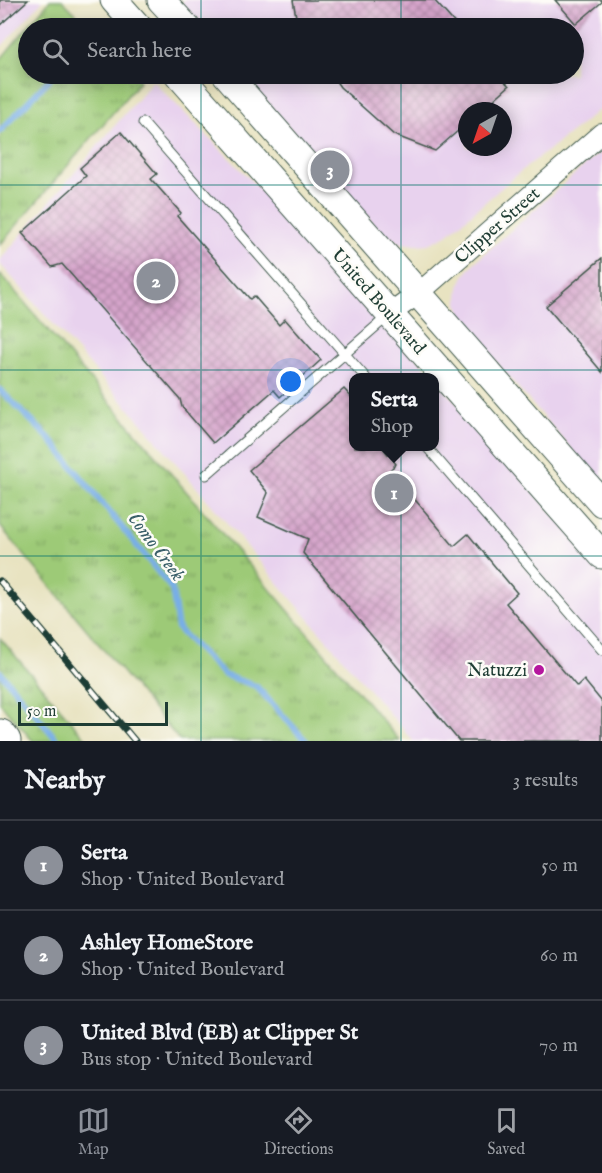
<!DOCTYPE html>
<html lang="en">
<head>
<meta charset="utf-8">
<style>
	:root { --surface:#171b24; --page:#242831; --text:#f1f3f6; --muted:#9ea1a6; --line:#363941; --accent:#8c9099 }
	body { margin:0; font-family:"IM FELL English",serif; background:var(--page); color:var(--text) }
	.compass { position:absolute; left:458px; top:102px; width:54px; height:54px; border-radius:50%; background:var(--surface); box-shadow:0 3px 15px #0003; rotate:220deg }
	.scale { position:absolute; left:18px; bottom:15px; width:150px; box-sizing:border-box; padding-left:6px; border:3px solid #1f3d34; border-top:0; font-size:16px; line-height:21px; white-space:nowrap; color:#1f3d34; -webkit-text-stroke:4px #fdfcf7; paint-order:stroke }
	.you { position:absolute; left:291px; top:382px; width:21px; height:21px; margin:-15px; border:4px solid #fff; border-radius:50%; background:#1a73e8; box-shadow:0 0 0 9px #1a73e833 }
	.badge { display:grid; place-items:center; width:39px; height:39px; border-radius:50%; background:var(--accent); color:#fff; font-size:20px; font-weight:700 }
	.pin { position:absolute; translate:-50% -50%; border:3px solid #fff; box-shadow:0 2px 6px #0006 }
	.popup { position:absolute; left:349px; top:373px; width:90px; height:78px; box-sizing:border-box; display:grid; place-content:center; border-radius:12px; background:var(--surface); filter:drop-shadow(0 2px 4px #0005); font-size:20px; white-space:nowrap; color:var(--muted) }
	.popup b { font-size:22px; color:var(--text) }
	.popup::after { content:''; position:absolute; left:50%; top:100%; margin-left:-12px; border:12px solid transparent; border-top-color:var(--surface) }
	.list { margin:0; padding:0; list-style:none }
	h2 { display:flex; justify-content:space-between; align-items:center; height:78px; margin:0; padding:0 24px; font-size:26px }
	h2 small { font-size:20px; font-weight:400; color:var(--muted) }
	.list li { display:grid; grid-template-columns:39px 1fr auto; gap:18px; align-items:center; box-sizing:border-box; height:90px; padding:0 24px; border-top:2px solid var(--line) }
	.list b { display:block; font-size:22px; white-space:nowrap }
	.list p { margin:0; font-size:20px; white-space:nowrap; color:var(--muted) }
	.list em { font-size:20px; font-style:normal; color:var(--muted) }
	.icon { flex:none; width:33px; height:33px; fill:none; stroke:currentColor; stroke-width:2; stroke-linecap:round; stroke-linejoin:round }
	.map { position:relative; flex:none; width:602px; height:741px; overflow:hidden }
	.search { position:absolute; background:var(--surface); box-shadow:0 3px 15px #0003; left:18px; right:18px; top:18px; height:66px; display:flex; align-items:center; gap:15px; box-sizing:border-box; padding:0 21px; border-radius:33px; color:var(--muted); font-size:22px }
	.sheet { height:348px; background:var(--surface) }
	nav { display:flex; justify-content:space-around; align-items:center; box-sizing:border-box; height:84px; border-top:2px solid var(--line); background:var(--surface); font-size:16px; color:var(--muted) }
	nav a { display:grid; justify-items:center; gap:3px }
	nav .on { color:var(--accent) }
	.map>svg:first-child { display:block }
	.built { fill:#e8d2ee; fill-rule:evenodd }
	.grass { fill:url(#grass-tufts); stroke:#5e8456; stroke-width:1.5 }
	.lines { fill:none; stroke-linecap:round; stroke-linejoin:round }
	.stream { stroke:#78aee6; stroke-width:6 }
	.building { fill:url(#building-cross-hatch) }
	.lane-casing { stroke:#3d5649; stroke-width:11 }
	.street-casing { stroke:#3d5649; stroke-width:22 }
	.secondary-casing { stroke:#3d5649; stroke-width:29 }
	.highway-casing { stroke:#3d5649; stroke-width:35 }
	.lane { stroke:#fff; stroke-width:9 }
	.street { stroke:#fff; stroke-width:20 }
	.secondary { stroke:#fff; stroke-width:27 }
	.highway { stroke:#fff; stroke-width:33 }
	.rail-casing { stroke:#1f3d34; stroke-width:7 }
	.rail { stroke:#fdfcf7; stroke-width:4.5; stroke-dasharray:14; stroke-linecap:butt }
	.grid { fill:none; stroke:#0f766e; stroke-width:1.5; stroke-opacity:0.55 }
	.poi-dot { fill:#b5179e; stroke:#fdfcf7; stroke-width:2 }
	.labels { text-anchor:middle; stroke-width:5; stroke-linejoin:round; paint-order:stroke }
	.street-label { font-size:18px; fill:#1f3d34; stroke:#fdfcf7 }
	.poi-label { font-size:18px; fill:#1f3d34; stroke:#fdfcf7; text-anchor:end }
	.water-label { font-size:20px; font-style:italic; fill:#3a5f69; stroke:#fdfcf7 }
</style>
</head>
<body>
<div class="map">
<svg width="602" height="741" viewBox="0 0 602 741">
	<defs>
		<pattern id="grass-tufts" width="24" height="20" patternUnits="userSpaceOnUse" patternTransform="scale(1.5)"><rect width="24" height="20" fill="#9dca77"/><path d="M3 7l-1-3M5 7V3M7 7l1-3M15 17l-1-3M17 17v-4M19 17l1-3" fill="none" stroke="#7fa562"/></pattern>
		<pattern id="building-cross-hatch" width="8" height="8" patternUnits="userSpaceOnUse" patternTransform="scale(1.5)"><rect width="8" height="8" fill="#d6a4cb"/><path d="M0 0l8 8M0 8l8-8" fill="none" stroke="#ad87a6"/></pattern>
	</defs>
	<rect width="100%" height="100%" fill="#fdfcf7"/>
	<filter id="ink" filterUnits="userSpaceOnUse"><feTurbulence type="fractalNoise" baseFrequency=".0167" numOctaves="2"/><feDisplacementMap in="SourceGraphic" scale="12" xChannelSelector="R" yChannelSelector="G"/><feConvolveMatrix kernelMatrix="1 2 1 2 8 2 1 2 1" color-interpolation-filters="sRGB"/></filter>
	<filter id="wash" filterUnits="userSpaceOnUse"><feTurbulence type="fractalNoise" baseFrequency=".008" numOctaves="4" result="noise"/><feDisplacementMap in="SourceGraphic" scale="24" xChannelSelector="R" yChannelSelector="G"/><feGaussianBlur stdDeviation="1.35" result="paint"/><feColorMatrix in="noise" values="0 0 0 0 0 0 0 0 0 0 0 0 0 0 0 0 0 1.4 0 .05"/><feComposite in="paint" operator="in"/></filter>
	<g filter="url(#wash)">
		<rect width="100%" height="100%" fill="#e8e3c1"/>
		<!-- built -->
		<path class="built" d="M0 0H43L0 48Z
			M184 0H602V107L577 128 520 172 447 235 429 244 418 245 401 243 386 236 377 228 242 74H574V28H203L181 3ZM467 111H503V147H467Z
			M153 81 349 279 434 377 354 378V446H434L435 378 602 570V741H413L146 428 0 264V260Z
			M602 150V484L472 335 464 324 458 304V296L459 287 464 276 474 263Z"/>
		<!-- grass -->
		<path class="grass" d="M50 0H62L90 28H28V74H133L140 81 0 245V60Z
			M0 274 400 741H180L0 526Z
			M0 638 88 741H33L0 703Z"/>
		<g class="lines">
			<!-- stream -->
			<path class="stream" d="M0 131 49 80 52 74
				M0 390 50 439 172 589 178 629 224 675 256 686 306 741
				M0 672 58 741"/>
		</g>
		<g id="blocks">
			<!-- building -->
			<path class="building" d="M0 0H28L0 25Z
				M293 0H434L459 28H298Z
				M555 0H602V2L576 24Z
				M331 74H498L509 86 481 111H467V123L435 151 394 135 340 87Z
				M121 132 157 174 151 179 181 213 177 216 250 299 254 296 279 325 285 319 321 360 280 397 274 390 213 443 182 407 180 399 62 264 52 267 22 233 86 176 80 168Z
				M602 258V372L546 306Z
				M344 389 354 400V447H382L396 464 390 470 454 546 468 534 517 593 506 603 577 687 584 680 602 702V741H459L303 553 308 539 258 517 268 493 249 470Z"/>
		</g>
	</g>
	<g filter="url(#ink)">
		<use href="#blocks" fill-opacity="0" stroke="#3d5649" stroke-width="1.5"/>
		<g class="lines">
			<defs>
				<path id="lane" d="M143 123 366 378
					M426 446 602 650
					M206 475 389 315"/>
				<path id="street" d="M390 314 419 293 602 133"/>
				<path id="secondary" d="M114 0 139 28
					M161 0 187 28
					M178 74 602 555
					M226 74 602 503"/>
				<path id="highway" d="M0 736 4 741"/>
			</defs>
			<!-- lane casing -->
			<use href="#lane" class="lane-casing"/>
			<!-- street casing -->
			<use href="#street" class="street-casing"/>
			<!-- secondary casing -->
			<use href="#secondary" class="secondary-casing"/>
			<!-- highway casing -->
			<use href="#highway" class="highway-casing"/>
			<!-- lane -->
			<use href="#lane" class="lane"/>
			<!-- street -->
			<use href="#street" class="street"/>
			<!-- secondary -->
			<use href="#secondary" class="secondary"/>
			<!-- highway -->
			<use href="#highway" class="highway"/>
			<defs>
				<path id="rail" d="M0 581 135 741"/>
			</defs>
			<!-- rail casing -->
			<use href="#rail" class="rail-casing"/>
			<!-- rail -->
			<use href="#rail" class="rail"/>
		</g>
	</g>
	<!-- grid -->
	<path class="grid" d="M201 0V28M401 0V28M201 74V741M401 74V741M0 185H602M0 370H602M0 556H602"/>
	<!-- markers -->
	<circle class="poi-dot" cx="539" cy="670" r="6"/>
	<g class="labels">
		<!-- street labels -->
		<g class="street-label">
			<text transform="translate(497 225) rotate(-41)" y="6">Clipper Street</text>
			<text transform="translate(379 301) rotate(49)" y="6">United Boulevard</text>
		</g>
		<!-- poi labels -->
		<g class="poi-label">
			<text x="527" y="676">Natuzzi</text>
		</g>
		<!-- water labels -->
		<g class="water-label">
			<text transform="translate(157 546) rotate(53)" y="7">Como Creek</text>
		</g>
	</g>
</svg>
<svg class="compass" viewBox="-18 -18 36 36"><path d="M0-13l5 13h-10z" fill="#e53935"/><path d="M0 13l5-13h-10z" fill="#9ea1a6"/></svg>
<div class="scale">50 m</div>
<div class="you"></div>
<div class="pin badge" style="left:394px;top:493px">1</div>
<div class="popup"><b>Serta</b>Shop</div>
<div class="pin badge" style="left:156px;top:281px">2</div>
<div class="pin badge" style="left:330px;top:170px">3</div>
<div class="search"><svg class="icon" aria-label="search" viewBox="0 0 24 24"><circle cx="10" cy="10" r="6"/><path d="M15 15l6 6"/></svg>Search here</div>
</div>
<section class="sheet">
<h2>Nearby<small>3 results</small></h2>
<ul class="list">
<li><span class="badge">1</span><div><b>Serta</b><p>Shop · United Boulevard</p></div><em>50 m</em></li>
<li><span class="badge">2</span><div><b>Ashley HomeStore</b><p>Shop · United Boulevard</p></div><em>60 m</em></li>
<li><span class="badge">3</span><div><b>United Blvd (EB) at Clipper St</b><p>Bus stop · United Boulevard</p></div><em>70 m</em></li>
</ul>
</section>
<nav>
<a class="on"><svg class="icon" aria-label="map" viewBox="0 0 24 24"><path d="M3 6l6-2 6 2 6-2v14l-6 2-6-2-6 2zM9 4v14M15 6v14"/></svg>Map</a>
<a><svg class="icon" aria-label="directions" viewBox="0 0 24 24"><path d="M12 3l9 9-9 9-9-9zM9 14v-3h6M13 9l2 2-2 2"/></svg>Directions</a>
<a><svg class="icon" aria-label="saved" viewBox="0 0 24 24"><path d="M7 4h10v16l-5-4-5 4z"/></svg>Saved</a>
</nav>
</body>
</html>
